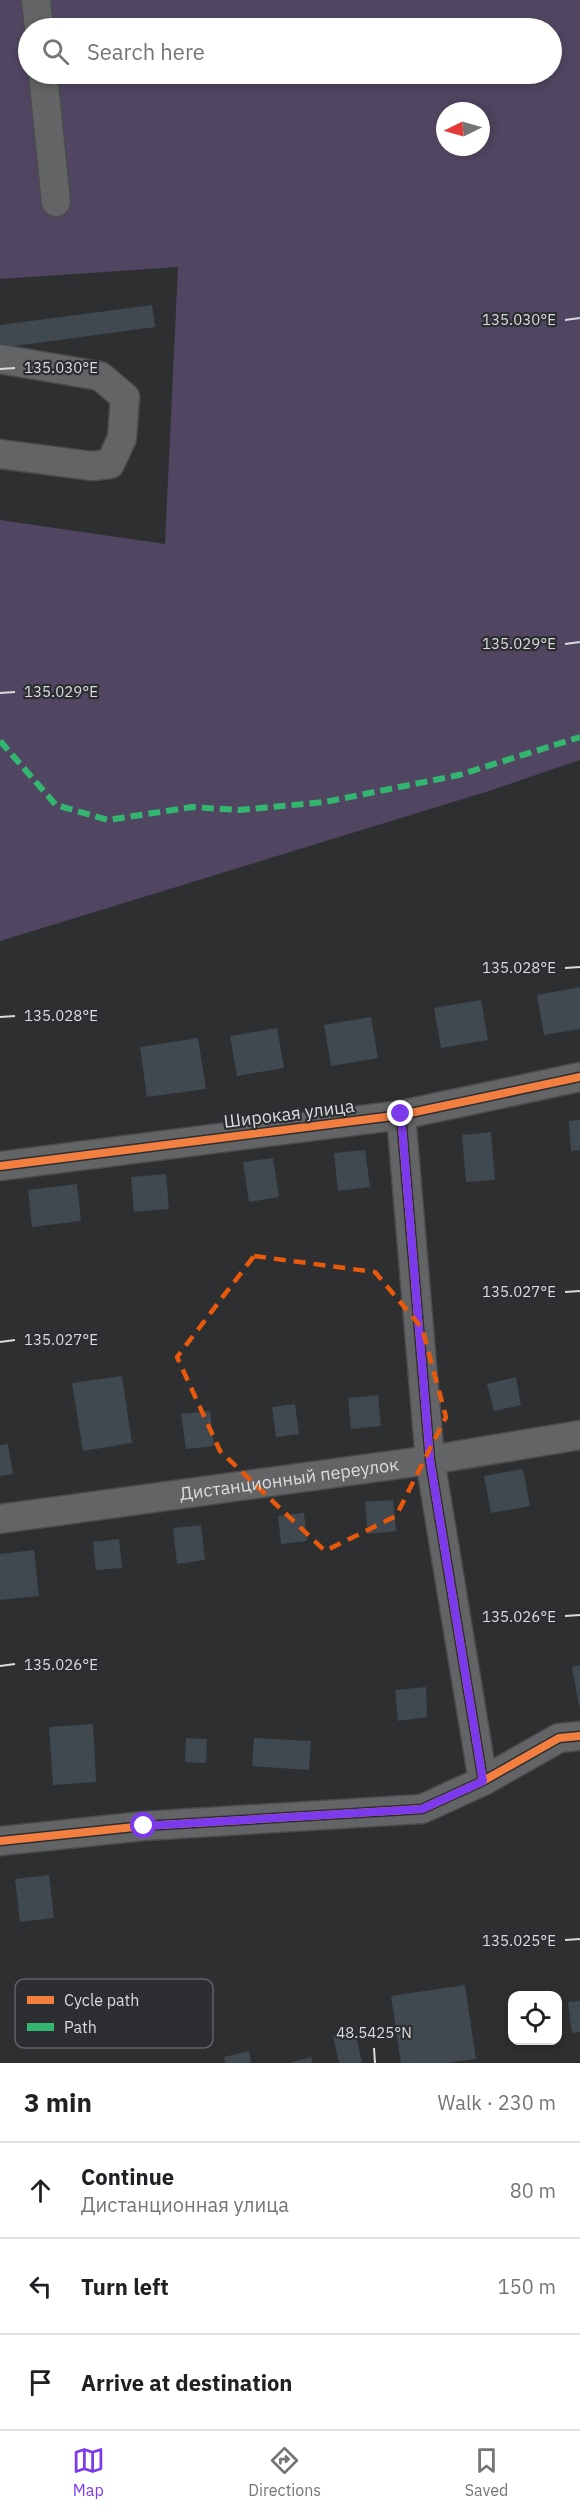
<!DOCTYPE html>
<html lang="en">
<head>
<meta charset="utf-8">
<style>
	:root { --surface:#fff; --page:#f6f6f6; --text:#202124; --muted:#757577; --line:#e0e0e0; --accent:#7c3aed }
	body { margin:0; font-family:"IBM Plex Sans",sans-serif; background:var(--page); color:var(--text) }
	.controls { position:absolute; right:18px; bottom:18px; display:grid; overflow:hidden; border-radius:12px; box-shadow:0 3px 9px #0003 }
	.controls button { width:54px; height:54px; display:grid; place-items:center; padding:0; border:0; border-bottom:2px solid var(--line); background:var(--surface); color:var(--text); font:30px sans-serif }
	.compass { position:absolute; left:436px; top:102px; width:54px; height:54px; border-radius:50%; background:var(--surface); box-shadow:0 3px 9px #0003; rotate:265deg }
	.stop { position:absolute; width:18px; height:18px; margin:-14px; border:4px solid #7c3aed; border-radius:50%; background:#fff }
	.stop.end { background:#7c3aed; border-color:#fff; box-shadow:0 2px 6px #0008 }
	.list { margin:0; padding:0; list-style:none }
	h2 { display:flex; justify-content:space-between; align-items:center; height:78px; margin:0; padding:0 24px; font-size:26px }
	h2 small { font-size:20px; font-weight:400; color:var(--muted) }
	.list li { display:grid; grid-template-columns:39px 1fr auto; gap:18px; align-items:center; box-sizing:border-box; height:96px; padding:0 24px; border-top:2px solid var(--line) }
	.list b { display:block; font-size:22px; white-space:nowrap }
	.list p { margin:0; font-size:20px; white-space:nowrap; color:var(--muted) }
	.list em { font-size:20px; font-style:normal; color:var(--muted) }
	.icon { flex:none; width:33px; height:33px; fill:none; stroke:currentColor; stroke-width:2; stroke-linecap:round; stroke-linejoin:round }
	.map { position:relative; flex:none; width:580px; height:2063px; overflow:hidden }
	.search { position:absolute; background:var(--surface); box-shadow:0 3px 9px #0003; left:18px; right:18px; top:18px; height:66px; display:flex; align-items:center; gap:15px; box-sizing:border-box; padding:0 21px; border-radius:33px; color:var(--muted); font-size:22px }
	.sheet { height:366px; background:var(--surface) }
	nav { display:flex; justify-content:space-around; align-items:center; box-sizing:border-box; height:84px; border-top:2px solid var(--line); background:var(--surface); font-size:16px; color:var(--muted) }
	nav a { display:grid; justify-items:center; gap:3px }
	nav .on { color:var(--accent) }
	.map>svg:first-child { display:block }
	.grass { fill:#514661; fill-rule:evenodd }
	.building { fill:#3f494f }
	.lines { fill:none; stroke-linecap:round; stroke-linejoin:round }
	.street-casing { stroke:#494b4c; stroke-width:31 }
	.street { stroke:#636466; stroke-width:28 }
	.quiet { stroke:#33b770; stroke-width:6; stroke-dasharray:12 6; stroke-linecap:butt }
	.cycleway-casing { stroke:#2c2e32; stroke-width:11 }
	.cycleway { stroke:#f27e40; stroke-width:8 }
	.route { stroke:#7c3aed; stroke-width:8 }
	.marked { fill:none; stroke:#e8590c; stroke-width:4.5; stroke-dasharray:12 8; stroke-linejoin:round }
	.ticks { fill:none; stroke:#d9dbdd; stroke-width:2 }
	.labels { text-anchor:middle; stroke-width:4.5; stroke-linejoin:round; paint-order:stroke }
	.street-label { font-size:18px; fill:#d9dbdd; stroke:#2c2e32 }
	.key { fill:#2c2e32; stroke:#606265; stroke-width:1.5 }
	.key-label { font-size:16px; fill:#d9dbdd }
	.ticks-label { font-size:15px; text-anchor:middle; fill:#d9dbdd; stroke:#2c2e32; stroke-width:4.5; stroke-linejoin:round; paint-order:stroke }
</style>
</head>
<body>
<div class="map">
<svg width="580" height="2063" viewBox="0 0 580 2063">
	<rect width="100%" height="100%" fill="#2d2f31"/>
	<!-- grass -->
	<path class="grass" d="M0 0H580V760L489 791 0 941V520L165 544 178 267 0 279ZM28 28H552V74H28ZM445 111H481V147H445Z"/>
	<!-- building -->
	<path class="building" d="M152 305 155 327 0 348V325Z
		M580 987V1029L544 1035 537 995Z
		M481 1000 488 1040 441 1048 434 1008Z
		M371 1017 378 1058 331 1066 324 1025Z
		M277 1028 284 1068 237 1076 230 1036Z
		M198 1038 206 1089 147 1097 140 1047Z
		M580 1120V1150L571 1151 569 1121Z
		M491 1132 495 1180 466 1182 462 1135Z
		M365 1150 370 1187 338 1191 334 1153Z
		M273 1158 279 1197 249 1202 243 1162Z
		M166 1174 169 1209 134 1212 131 1177Z
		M77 1184 81 1221 32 1227 28 1190Z
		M122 1376 132 1443 83 1451 72 1383Z
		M516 1377 521 1405 494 1411 487 1384Z
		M378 1395 381 1426 351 1429 348 1398Z
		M295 1404 299 1434 276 1437 272 1407Z
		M210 1411 214 1446 186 1449 181 1414Z
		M8 1444 13 1474 0 1476V1445Z
		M523 1469 530 1506 491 1513 484 1476Z
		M393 1500 396 1531 368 1534 365 1502Z
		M304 1513 307 1541 281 1544 278 1516Z
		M201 1525 205 1560 177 1564 173 1528Z
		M119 1539 122 1568 96 1570 93 1542Z
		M34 1550 39 1596 0 1600V1554Z
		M580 1665V1706H579L572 1667Z
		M426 1687 427 1717 398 1721 395 1690Z
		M93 1724 96 1782 53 1785 49 1727Z
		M186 1738 207 1739 206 1763 185 1762Z
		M254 1738 311 1741 309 1770 252 1766Z
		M49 1875 54 1918 20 1922 15 1879Z
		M465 1985 476 2059 447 2063H401L391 1996Z
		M580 2001V2032L572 2033 568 2002Z
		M355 2031 362 2063H339L333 2036Z
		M249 2051 251 2063H225L224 2057Z
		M311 2057 313 2063H292V2062Z"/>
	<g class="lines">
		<defs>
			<g id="street">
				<path d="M36 0 39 28"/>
				<path d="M43 74 56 202"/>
				<path d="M0 359 100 376 125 397 122 438 110 464 92 466 0 454"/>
				<path d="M401 1115 430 1460 483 1781"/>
				<path d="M0 1166 401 1115 580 1077"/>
				<path id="s1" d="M0 1519 430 1460 580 1435"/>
				<path d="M0 1841 144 1826 422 1809 483 1781 559 1738 580 1736"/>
			</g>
		</defs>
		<!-- street casing -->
		<use href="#street" class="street-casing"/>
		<!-- street -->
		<use href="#street" class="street"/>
		<!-- quiet -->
		<path class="quiet" d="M0 741 56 805 108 820 192 807 239 810 325 802 459 775 580 737"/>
		<defs>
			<path id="cycleway" d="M401 1115 430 1460 483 1781
				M0 1166 401 1115 580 1077
				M0 1841 144 1826 422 1809 483 1781 559 1738 580 1736"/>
		</defs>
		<!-- cycleway casing -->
		<use href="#cycleway" class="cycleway-casing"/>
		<!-- cycleway -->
		<use href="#cycleway" class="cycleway"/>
	</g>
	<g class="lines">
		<!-- route -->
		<path class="route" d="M144 1826 422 1809 483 1781 430 1460 401 1114"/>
	</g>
	<!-- marked area -->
	<path class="marked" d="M254 1256 375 1272 422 1328 446 1417 396 1516 325 1551 220 1451 177 1357Z"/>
	<!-- ticks -->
	<path class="ticks" d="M565 320 580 318M0 369 15 368M565 644 580 642M0 693 15 692M565 968 580 967M0 1017 15 1016M565 1292 580 1291M0 1342 15 1340M565 1616 580 1615M0 1666 15 1664M565 1940 580 1939M374 2048 375 2063"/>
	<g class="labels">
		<!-- street labels -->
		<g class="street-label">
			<text transform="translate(289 1114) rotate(-7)" y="6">Широкая улица</text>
			<text dy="6" stroke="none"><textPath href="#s1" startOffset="292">Дистанционный переулок</textPath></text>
		</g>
	</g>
	<!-- legend -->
	<rect x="15" y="1979" width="198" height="69" rx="9" class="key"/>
	<rect x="27" y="1996" width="27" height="8" fill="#f27e40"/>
	<rect x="27" y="2023" width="27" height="8" fill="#33b770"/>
	<g class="key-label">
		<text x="64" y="2006">Cycle path</text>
		<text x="64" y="2033">Path</text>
	</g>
	<g class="ticks-label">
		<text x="519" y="325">135.030°E</text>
		<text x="61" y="373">135.030°E</text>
		<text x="519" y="649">135.029°E</text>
		<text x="61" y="697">135.029°E</text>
		<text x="519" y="973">135.028°E</text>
		<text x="61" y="1021">135.028°E</text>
		<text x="519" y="1297">135.027°E</text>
		<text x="61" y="1345">135.027°E</text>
		<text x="519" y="1622">135.026°E</text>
		<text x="61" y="1670">135.026°E</text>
		<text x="519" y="1946">135.025°E</text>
		<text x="374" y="2038">48.5425°N</text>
	</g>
</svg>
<div class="controls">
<button><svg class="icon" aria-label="locate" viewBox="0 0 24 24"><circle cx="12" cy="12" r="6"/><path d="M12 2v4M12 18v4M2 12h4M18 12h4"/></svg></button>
</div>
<svg class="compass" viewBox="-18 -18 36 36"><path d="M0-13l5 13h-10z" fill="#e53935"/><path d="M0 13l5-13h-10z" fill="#757577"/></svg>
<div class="stop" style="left:144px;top:1826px"></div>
<div class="stop end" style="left:401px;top:1114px"></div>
<div class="search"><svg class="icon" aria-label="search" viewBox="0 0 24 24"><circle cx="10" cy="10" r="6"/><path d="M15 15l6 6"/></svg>Search here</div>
</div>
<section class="sheet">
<h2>3 min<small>Walk · 230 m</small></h2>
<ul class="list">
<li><svg class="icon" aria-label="ahead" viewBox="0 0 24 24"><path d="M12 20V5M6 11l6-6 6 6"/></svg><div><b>Continue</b><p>Дистанционная улица</p></div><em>80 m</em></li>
<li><svg class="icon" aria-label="left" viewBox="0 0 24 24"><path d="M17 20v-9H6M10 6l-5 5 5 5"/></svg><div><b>Turn left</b></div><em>150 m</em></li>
<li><svg class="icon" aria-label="arrive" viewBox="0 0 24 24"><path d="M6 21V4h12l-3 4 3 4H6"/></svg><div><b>Arrive at destination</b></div></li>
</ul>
</section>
<nav>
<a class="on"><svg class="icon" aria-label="map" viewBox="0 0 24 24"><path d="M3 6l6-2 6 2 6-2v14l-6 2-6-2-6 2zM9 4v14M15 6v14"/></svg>Map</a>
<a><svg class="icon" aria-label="directions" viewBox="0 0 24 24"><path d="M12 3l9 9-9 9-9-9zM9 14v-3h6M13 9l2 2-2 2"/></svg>Directions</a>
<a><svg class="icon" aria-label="saved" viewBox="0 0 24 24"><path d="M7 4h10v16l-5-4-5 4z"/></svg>Saved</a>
</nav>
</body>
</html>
